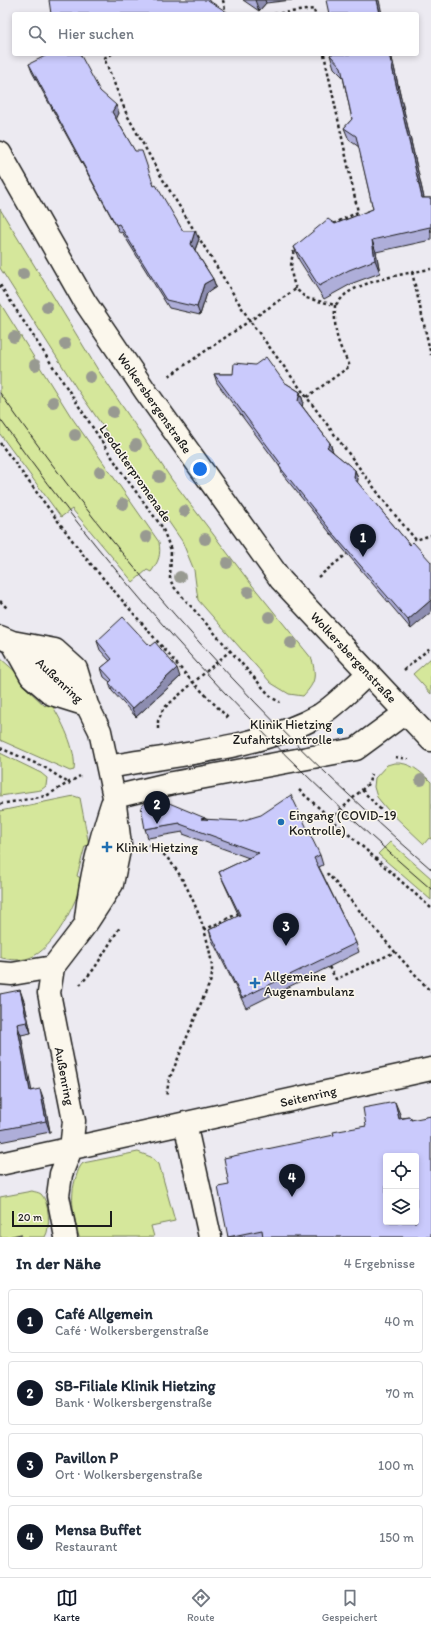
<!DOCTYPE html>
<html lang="de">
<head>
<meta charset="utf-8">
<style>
	:root { --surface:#fff; --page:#f2f2f3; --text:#1f2937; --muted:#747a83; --line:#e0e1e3; --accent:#111827 }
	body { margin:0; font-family:Itim,sans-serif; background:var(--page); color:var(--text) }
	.controls { position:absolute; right:12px; bottom:12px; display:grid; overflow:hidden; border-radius:4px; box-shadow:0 2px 6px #0003 }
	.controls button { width:36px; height:36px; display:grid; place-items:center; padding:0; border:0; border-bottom:1px solid var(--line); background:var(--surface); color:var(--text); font:20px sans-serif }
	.scale { position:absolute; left:12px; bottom:10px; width:100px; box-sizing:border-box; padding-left:4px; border:2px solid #1c1c1c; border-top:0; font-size:11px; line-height:14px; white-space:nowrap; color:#1c1c1c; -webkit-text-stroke:3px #fbf7ec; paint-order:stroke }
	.you { position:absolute; left:200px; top:469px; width:14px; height:14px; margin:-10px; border:3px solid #fff; border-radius:50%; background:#1a73e8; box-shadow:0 0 0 6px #1a73e833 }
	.badge { display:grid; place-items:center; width:26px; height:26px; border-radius:50%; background:var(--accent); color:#fff; font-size:13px; font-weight:700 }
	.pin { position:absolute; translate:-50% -33px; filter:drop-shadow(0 1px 2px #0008) }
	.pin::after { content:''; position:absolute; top:21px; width:14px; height:12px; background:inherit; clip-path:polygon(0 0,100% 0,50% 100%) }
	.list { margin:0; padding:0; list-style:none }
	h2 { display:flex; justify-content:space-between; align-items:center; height:52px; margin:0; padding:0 16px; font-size:17px }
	h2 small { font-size:13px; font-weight:400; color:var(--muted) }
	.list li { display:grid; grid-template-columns:26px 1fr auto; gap:12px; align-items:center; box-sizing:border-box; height:64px; margin:0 8px 8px; padding:0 8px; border:1px solid var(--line); border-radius:4px }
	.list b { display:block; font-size:15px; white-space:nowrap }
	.list p { margin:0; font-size:13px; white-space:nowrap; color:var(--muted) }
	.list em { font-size:13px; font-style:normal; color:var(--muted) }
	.icon { flex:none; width:22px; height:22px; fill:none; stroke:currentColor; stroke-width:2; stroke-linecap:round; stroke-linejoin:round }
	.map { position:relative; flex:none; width:431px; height:1237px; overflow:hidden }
	.search { position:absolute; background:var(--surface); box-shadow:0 2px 6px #0003; left:12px; right:12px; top:12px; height:44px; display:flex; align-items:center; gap:10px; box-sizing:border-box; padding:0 14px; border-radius:4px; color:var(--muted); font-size:15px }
	.sheet { height:340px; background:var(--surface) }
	nav { display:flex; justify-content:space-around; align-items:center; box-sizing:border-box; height:56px; border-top:1px solid var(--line); background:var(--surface); font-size:11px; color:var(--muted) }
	nav a { display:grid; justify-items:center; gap:2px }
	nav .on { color:var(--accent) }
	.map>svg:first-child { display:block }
	.green { fill:#d5e79b; stroke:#78825c }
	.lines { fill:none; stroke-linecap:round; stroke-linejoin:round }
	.minor-casing { stroke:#1c1c1c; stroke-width:25 }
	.path { stroke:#1c1c1c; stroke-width:2.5; stroke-dasharray:3 3; stroke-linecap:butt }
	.minor { stroke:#fbf7ec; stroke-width:22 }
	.tram { stroke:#1c1c1c; stroke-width:1 }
	.tree { fill:#989a91 }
	.wall { fill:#aeaed9; stroke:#1c1c1c }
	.shaded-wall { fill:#8d8db0; stroke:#1c1c1c }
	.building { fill:#cacafc; stroke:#1c1c1c; fill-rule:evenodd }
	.poi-dot { fill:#1f6fb2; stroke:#fbf7ec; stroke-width:1.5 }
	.labels { text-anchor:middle; stroke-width:3; stroke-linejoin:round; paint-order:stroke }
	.street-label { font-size:13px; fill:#1c1c1c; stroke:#fbf7ec }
	.poi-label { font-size:13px; fill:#1c1c1c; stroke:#fbf7ec; text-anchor:start }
</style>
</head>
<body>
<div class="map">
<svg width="431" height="1237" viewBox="0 0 431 1237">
	<rect width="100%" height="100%" fill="#eceaf1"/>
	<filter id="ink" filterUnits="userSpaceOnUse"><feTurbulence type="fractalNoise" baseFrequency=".025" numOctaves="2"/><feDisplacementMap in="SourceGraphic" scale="8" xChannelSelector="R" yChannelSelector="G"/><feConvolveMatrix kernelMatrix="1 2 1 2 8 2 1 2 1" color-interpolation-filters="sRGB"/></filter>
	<g filter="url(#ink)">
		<!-- green -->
		<path class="green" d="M0 209 98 370 172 480 248 580 312 659C316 677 316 682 303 696L289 694 271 683 198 600 194 570 182 541 77 389 0 268Z
			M0 303 70 415 159 542C161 555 159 561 151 572L147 570 133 582 72 509 61 517 0 434Z
			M0 658 26 681 23 685 45 706 50 702C61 719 77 750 74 770L70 771 0 740Z
			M431 658V694L413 674Z
			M0 753 41 773 47 778 46 786 41 790 0 796Z
			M394 763C410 762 420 771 431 782V839L429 838 424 844 387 809 377 797 374 787 375 778 387 765Z
			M74 796 80 798 89 845 85 846 77 876 83 879C76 903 54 950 29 958 19 961 11 960 2 958L0 957V811Z
			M390 842 431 878V900L378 854Z
			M138 1152 151 1157 159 1164 175 1221 151 1226 154 1237H79C74 1216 69 1198 76 1177 78 1171 79 1167 83 1163Z
			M32 1191C35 1192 38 1192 41 1194 49 1201 51 1228 45 1237H0V1197Z"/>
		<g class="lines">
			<defs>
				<path id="minor" d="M0 153 85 302 146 392 281 580 431 740
					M0 637 12 642 55 650 76 669 87 705 100 731 114 797 120 845 112 884 86 924 53 967 49 993 74 1121 71 1149 61 1174 58 1196 66 1237
					M12 642 31 676 52 694 87 705
					M22 648 44 661 85 703
					M108 767C175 754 260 749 320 715 336 705 354 686 369 673
					M114 797 173 783 356 749 405 713
					M86 918C91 876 99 844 112 804
					M0 973 12 974 53 967
					M185 1123 210 1237
					M0 1164 431 1069"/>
			</defs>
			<!-- minor casing -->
			<use href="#minor" class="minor-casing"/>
			<!-- path -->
			<path class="path" d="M223 0 226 14
				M274 14 314 9 315 14
				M112 54 104 58 127 115 162 178 250 321 390 509 416 540 431 535
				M324 54 358 212 333 224
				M412 272 431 355
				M0 285 123 474 162 527 171 550 170 579 173 586 272 698 280 702
				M296 289C290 273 289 262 296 246
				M169 376 296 289 306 298 335 305C339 302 342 297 346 294 365 280 408 273 431 269
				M307 397 350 366C337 343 334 332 335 305
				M0 443 84 556 188 677 228 718
				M318 577 347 554
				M0 601 8 609
				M404 670 431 647
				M158 729V721L163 709 231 650
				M0 748 44 767 70 784
				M395 757 408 759
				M299 790 431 908
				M362 790 384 813
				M0 804 46 796 80 776
				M331 819 369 783 371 774
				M148 845C181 853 213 941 212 973 212 981 206 991 203 998 192 1026 180 1053 169 1080L166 1097
				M321 877 328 874 395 952
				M204 930 239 913
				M329 967 336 979 395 952 431 992
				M80 985 94 969 120 927"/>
			<!-- minor -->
			<use href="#minor" class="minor"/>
			<!-- tram -->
			<path class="tram" d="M0 393C124 569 268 728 431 869
				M0 419C123 593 269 750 431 889"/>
		</g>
		<!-- trees -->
		<g class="tree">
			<circle cx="23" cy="274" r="6"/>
			<circle cx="47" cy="307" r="6"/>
			<circle cx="14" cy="337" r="6"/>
			<circle cx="65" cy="344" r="6"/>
			<circle cx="35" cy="365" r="6"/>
			<circle cx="90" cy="377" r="6"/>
			<circle cx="53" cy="402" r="6"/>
			<circle cx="113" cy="412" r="6"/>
			<circle cx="75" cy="435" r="6"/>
			<circle cx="136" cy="445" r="6"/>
			<circle cx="100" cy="472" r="6"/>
			<circle cx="159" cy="477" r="6"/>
			<circle cx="123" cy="504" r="6"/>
			<circle cx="184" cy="511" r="6"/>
			<circle cx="146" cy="537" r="6"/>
			<circle cx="205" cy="539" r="6"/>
			<circle cx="227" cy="563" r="6"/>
			<circle cx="180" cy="577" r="6"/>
			<circle cx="248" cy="592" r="6"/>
			<circle cx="269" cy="617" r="6"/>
			<circle cx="291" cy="643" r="6"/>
			<circle cx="421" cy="780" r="6"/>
		</g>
		<!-- wall -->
		<path class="wall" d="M243 0H292L266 3 259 11Z
			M331 54H391L424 198H431V240L376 252 380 273 353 283 324 299 299 260 294 247 335 224 373 209 359 147 349 140 344 128 352 119 343 77 334 68 330 55Z
			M29 64 100 91 119 113 116 118 154 186 183 231 199 239 195 250 213 279 216 287 207 293 200 315 169 308 122 232 120 233 32 72Z
			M214 374H233L284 382 300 392 303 401 302 406 330 443 333 452 355 470 358 479 357 482 410 545 411 629 344 550 283 475 280 467 217 383Z
			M97 641 180 677 136 717 112 691 109 683 110 682 104 677 101 668 110 661 100 650Z
			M205 818 206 819 320 855 323 865 319 867 356 943 359 952 246 1008 212 940 209 930 239 916 223 881 219 872 249 858 183 834V832L148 838 145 829Z
			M0 994 24 1001 31 1033 21 1035 31 1091 44 1100 50 1132 0 1142Z
			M400 1114 401 1118 410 1117 412 1120 431 1237H228L229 1185 334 1135 366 1126Z"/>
		<!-- shaded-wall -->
		<path class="shaded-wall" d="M255 0H265L266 3 259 11Z
			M377 0H379L382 14H380Z
			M389 54H391L427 211 422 198Z
			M116 105 119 113 116 120 112 112Z
			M195 231 199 239 194 252 191 244Z
			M372 240 376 252 380 273 375 260Z
			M213 279 216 287 207 293 200 315 197 307 204 284Z
			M300 392 303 401 302 410 298 401Z
			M330 443 333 452 327 447Z
			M355 470 358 479 357 486 354 478Z
			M431 600V612L411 629 408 620Z
			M177 668 180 677 136 717 132 709Z
			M20 990 24 1001 31 1033 27 1022Z
			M17 1024 21 1035 34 1102 30 1091Z
			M40 1089 44 1100 50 1132 46 1121Z
			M395 1102 400 1114 404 1131 399 1119Z"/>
		<!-- building -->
		<path class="building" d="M49 0H208L230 14H184L182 13 177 14H51Z
			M326 0H377L380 14H329Z
			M49 54H80L100 91 116 105 112 112 135 151H142L154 186 156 185 183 231H195L191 244 213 279 204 284 197 307 166 300 119 224 116 225 29 64Z
			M331 54H389L422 198H431V232L430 227 372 240 375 260 349 270 319 286 294 247 328 219 335 224 373 209 356 136 344 128 352 119 341 67 330 55Z
			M266 357 284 382 300 392 298 401 330 443 327 447 355 470 354 478 410 545 413 542 431 562V600L408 620 340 542 279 466 281 464 214 374H233L234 363 255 365Z
			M123 617 150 646 155 642 177 668 132 709 109 683 112 680 101 668 112 659 97 641Z
			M150 795 205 818 201 819 241 821 261 815 291 795 320 855 314 858 356 943 242 998 209 930 240 915 219 872 259 853 180 824V823L145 829 141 807Z
			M20 990 27 1022 17 1024 30 1091 40 1089 46 1121 0 1130V994Z
			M395 1102 399 1119 410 1117 411 1120 431 1116V1237H263L262 1230 228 1237 218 1187 229 1185 224 1158 334 1135 333 1132 366 1126 363 1108ZM386 1156H416V1222H386Z
			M21 1234V1237H7Z"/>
	</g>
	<!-- markers -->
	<g class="poi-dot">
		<circle cx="340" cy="731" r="4"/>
		<circle cx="281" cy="822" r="4"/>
		<path d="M105 841h4v4h4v4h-4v4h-4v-4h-4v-4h4z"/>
		<path d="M253 977h4v4h4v4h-4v4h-4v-4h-4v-4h4z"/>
	</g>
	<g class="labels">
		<!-- street labels -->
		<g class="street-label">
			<text transform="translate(155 403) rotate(55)" y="5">Wolkersbergenstraße</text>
			<text transform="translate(136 473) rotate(55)" y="5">Leodolterpromenade</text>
			<text transform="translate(354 657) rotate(47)" y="5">Wolkersbergenstraße</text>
			<text transform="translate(60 680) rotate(43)" y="5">Außenring</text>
			<text transform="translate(65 1076) rotate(79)" y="5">Außenring</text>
			<text transform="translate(308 1096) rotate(-13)" y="5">Seitenring</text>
		</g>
		<!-- poi labels -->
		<g class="poi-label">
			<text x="332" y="729" text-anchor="end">Klinik Hietzing<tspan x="332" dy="15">Zufahrtskontrolle</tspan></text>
			<text x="289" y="820">Eingang (COVID-19<tspan x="289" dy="15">Kontrolle)</tspan></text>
			<text x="116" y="852">Klinik Hietzing</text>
			<text x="264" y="981">Allgemeine<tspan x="264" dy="15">Augenambulanz</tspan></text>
		</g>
	</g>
</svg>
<div class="controls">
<button><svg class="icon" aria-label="locate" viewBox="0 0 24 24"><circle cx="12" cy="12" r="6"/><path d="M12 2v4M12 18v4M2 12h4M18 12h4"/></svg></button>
<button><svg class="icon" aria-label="layers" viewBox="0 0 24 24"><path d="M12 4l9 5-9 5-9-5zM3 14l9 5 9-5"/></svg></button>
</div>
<div class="scale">20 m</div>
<div class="you"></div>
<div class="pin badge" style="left:363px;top:557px">1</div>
<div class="pin badge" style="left:157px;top:824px">2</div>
<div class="pin badge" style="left:286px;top:946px">3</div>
<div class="pin badge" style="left:292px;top:1197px">4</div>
<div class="search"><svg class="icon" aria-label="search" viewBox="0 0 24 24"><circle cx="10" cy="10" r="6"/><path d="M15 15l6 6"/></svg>Hier suchen</div>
</div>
<section class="sheet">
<h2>In der Nähe<small>4 Ergebnisse</small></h2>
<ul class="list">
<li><span class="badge">1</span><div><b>Café Allgemein</b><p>Café · Wolkersbergenstraße</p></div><em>40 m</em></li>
<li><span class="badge">2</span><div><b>SB-Filiale Klinik Hietzing</b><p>Bank · Wolkersbergenstraße</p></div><em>70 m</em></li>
<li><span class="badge">3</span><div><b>Pavillon P</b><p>Ort · Wolkersbergenstraße</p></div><em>100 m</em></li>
<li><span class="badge">4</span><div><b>Mensa Buffet</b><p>Restaurant</p></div><em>150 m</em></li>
</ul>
</section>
<nav>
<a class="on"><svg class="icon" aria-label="map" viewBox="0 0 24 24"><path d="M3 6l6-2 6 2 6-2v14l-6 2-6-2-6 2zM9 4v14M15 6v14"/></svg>Karte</a>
<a><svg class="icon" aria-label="directions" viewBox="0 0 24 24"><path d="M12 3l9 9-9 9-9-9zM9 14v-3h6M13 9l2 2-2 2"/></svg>Route</a>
<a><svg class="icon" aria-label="saved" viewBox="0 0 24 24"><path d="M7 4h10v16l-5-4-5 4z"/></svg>Gespeichert</a>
</nav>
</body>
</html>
